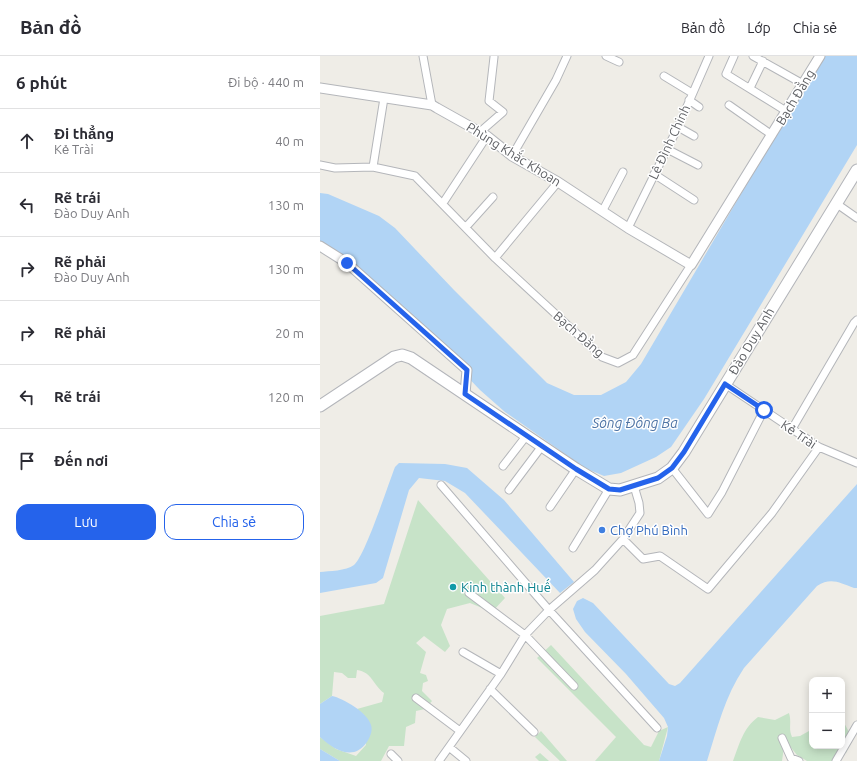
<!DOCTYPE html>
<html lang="vi">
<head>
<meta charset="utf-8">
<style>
	:root { --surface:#fff; --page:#f2f2f3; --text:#2b2b33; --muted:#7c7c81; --line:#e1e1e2; --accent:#2563eb }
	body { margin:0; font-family:Ubuntu,sans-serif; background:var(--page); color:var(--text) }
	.controls { position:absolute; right:12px; bottom:12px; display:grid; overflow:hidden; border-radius:8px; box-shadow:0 2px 10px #0003 }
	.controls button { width:36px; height:36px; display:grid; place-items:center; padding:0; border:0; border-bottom:1px solid var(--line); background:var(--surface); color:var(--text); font:20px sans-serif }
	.stop { position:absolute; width:12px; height:12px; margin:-9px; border:3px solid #2563eb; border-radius:50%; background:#fff }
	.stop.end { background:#2563eb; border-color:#fff; box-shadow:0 1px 4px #0008 }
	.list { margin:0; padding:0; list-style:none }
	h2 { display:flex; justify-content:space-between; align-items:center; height:52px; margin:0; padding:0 16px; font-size:17px }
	h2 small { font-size:13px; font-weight:400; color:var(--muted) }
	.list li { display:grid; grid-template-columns:26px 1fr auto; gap:12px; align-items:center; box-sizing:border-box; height:64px; padding:0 16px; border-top:1px solid var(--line) }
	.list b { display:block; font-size:15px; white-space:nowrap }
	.list p { margin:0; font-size:13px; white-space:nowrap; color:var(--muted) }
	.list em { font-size:13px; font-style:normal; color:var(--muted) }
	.actions { display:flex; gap:8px; padding:12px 16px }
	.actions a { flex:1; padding:9px 0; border:1px solid var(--accent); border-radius:12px; text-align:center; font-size:14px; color:var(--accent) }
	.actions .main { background:var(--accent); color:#fff }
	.icon { flex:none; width:22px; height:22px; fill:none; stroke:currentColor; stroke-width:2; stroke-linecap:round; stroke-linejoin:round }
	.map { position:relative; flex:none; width:537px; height:705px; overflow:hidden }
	header { display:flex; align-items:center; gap:24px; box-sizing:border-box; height:56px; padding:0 20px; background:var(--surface); border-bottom:1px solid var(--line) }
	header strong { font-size:19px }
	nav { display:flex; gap:22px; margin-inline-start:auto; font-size:14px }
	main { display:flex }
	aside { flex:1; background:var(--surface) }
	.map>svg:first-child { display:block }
	.green { fill:#c7e3c8 }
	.water { fill:#b1d4f5 }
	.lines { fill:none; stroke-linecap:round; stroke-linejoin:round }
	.minor-casing { stroke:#b4b6ba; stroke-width:9 }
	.tertiary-casing { stroke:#b4b6ba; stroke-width:11 }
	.secondary-casing { stroke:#b3b5ba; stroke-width:13 }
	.minor { stroke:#fff; stroke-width:7 }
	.tertiary { stroke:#fff; stroke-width:9 }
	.secondary { stroke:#fff; stroke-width:11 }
	.route { stroke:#2563eb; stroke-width:5 }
	.shop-dot { fill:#3f7fe0; stroke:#fff; stroke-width:1.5 }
	.culture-dot { fill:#0f9aa8; stroke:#fff; stroke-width:1.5 }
	.labels { text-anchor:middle; stroke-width:3; stroke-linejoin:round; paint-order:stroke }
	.street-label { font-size:13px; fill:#5f6165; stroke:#fff }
	.shop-label { font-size:13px; fill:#366cbe; stroke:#fff; text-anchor:start }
	.culture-label { font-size:13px; fill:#0d838f; stroke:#fff; text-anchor:start }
	.water-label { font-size:14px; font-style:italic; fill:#4f75a6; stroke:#fff }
</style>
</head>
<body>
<header>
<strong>Bản đồ</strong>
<nav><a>Bản đồ</a><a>Lớp</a><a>Chia sẻ</a></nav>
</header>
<main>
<aside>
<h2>6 phút<small>Đi bộ · 440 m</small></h2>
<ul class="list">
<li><svg class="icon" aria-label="ahead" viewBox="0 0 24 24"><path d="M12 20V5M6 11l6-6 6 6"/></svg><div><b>Đi thẳng</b><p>Kẻ Trài</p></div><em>40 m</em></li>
<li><svg class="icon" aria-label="left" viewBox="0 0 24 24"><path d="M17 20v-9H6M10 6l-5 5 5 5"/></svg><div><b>Rẽ trái</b><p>Đào Duy Anh</p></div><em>130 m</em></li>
<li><svg class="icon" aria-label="right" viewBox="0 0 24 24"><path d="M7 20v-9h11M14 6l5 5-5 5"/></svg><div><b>Rẽ phải</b><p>Đào Duy Anh</p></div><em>130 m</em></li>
<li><svg class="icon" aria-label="right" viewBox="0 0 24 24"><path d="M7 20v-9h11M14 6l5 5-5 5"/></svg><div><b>Rẽ phải</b></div><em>20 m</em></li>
<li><svg class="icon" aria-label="left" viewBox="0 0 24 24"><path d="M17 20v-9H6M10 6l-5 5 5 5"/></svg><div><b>Rẽ trái</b></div><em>120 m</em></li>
<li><svg class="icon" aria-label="arrive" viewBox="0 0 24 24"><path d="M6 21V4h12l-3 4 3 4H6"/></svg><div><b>Đến nơi</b></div></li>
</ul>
<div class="actions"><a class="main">Lưu</a><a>Chia sẻ</a></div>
</aside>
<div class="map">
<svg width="537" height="705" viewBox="0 0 537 705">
	<rect width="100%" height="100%" fill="#efede7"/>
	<!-- green -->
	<path class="green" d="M98 444 185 542 172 556 150 547 127 553 121 569 130 590 125 596 104 580 96 587 106 596 100 617 106 619 108 625 103 627 102 635 112 645 105 653 96 655 95 667 86 671 84 690H69L61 705H20L0 693V681L16 693 36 700 46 689 44 659 37 653 62 646 64 637C53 629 52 616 37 614L36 622H28L22 617 14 616 12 640 0 648V560L64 548Z
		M231 589 324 689 331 691 339 675 348 671 339 705H275L296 681 217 602Z
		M469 657C472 667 468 672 472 681L480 680 489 675 492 677V690H522L523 665 529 676 531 685 524 688 527 696 519 700 520 705H487L477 699 468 688 464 691 462 705H413C419 689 423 672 438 661L455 664Z
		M221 675 247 705H240L215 681Z
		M220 697 229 705H219L215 701Z"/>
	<!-- water -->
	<path class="water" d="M502 0H537V89L384 343 351 391 336 401 301 417 284 420 265 412 185 356 160 334 96 267 0 188V137L8 138 59 160 75 172 134 234 227 327 254 339H281L306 326 321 308Z
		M79 407 125 408 147 412 184 444 254 526 240 537 145 437 125 425 99 422 89 434 63 522 56 527 0 537V516C9 515 26 515 34 509 45 500 68 429 75 411Z
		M537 428V532H534C520 527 511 521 497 530L424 612C405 640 397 673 387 705H339L347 680 348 671 344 662 306 618 265 576 256 563 253 553 257 545 263 542 273 547 349 628 355 630 360 627Z
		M12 640C23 642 48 657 51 669 53 675 50 681 47 686 34 705 15 695 0 681V648Z
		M0 693 20 705H0Z"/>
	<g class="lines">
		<defs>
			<path id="minor" d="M103 0 112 49
				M286 0 299 6
				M414 0 406 18 466 55
				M433 0 483 28
				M344 20 372 37
				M430 32 443 5
				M369 44 379 51
				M409 49 452 79
				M358 71 374 80
				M160 76 183 56 169 45 174 1
				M347 93 378 109
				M192 100 236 24 247 0
				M0 109 15 112 53 111 95 120 175 202 282 301 298 307 313 299 371 209
				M53 111 64 42
				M334 118 374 144
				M123 147 167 80
				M517 148 537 162
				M283 154 303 116
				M146 171 173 141
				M308 172 358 71 389 0
				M175 202 238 126
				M405 328 499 391 537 407
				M472 373 534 267 537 264
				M183 410 207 379
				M352 412 388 458 402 436 444 354
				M121 429 229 554 337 672
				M189 434 222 390
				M230 451 256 413
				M303 483 323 503 340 500 388 533 452 457 499 391
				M253 492 289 433
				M149 537 205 579 254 630
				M143 596 181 618
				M170 633 214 676
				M96 642 140 675
				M462 682 471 702 479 705
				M129 691 146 705
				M71 698 78 705
				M119 705 181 618 205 579 229 554 275 514 303 483 320 457 319 447 314 430
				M516 705 537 669"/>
			<path id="tertiary" d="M0 32 112 49 117 52 167 80 192 100 238 126 308 172 371 209 500 0
				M0 190 27 207 147 314 145 338"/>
			<path id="secondary" d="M0 350 74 301 82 299 91 302 256 413 289 433 300 434 338 422 352 412 364 396 537 114"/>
		</defs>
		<!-- minor casing -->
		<use href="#minor" class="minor-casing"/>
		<!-- tertiary casing -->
		<use href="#tertiary" class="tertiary-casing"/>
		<!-- secondary casing -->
		<use href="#secondary" class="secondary-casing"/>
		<!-- minor -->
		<use href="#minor" class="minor"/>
		<!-- tertiary -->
		<use href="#tertiary" class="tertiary"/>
		<!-- secondary -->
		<use href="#secondary" class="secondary"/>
	</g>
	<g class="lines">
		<!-- route -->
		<path class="route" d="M27 207 147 314 145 338 256 413 289 433 300 434 338 422 352 412 364 396 405 328 444 354"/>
	</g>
	<!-- markers -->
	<circle class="shop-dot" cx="282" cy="474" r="4"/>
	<circle class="culture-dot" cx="133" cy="531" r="4"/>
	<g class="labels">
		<!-- street labels -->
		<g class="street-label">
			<text transform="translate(475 41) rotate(-59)" y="5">Bạch Đằng</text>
			<text transform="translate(349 86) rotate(-65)" y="5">Lê Đình Chinh</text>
			<text transform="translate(194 98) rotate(32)" y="5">Phùng Khắc Khoan</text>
			<text transform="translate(259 278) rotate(41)" y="5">Bạch Đằng</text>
			<text transform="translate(431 285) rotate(-59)" y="5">Đào Duy Anh</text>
			<text transform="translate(479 378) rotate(34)" y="5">Kẻ Trài</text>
		</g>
		<!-- shop labels -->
		<g class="shop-label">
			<text x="290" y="479">Chợ Phú Bình</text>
		</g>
		<!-- culture labels -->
		<g class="culture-label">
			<text x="141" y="536">Kinh thành Huế</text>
		</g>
		<!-- water labels -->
		<g class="water-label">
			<text x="315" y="372">Sông Đông Ba</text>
		</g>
	</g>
</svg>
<div class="controls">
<button>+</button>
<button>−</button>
</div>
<div class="stop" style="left:444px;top:354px"></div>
<div class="stop end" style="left:27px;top:207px"></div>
</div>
</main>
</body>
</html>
